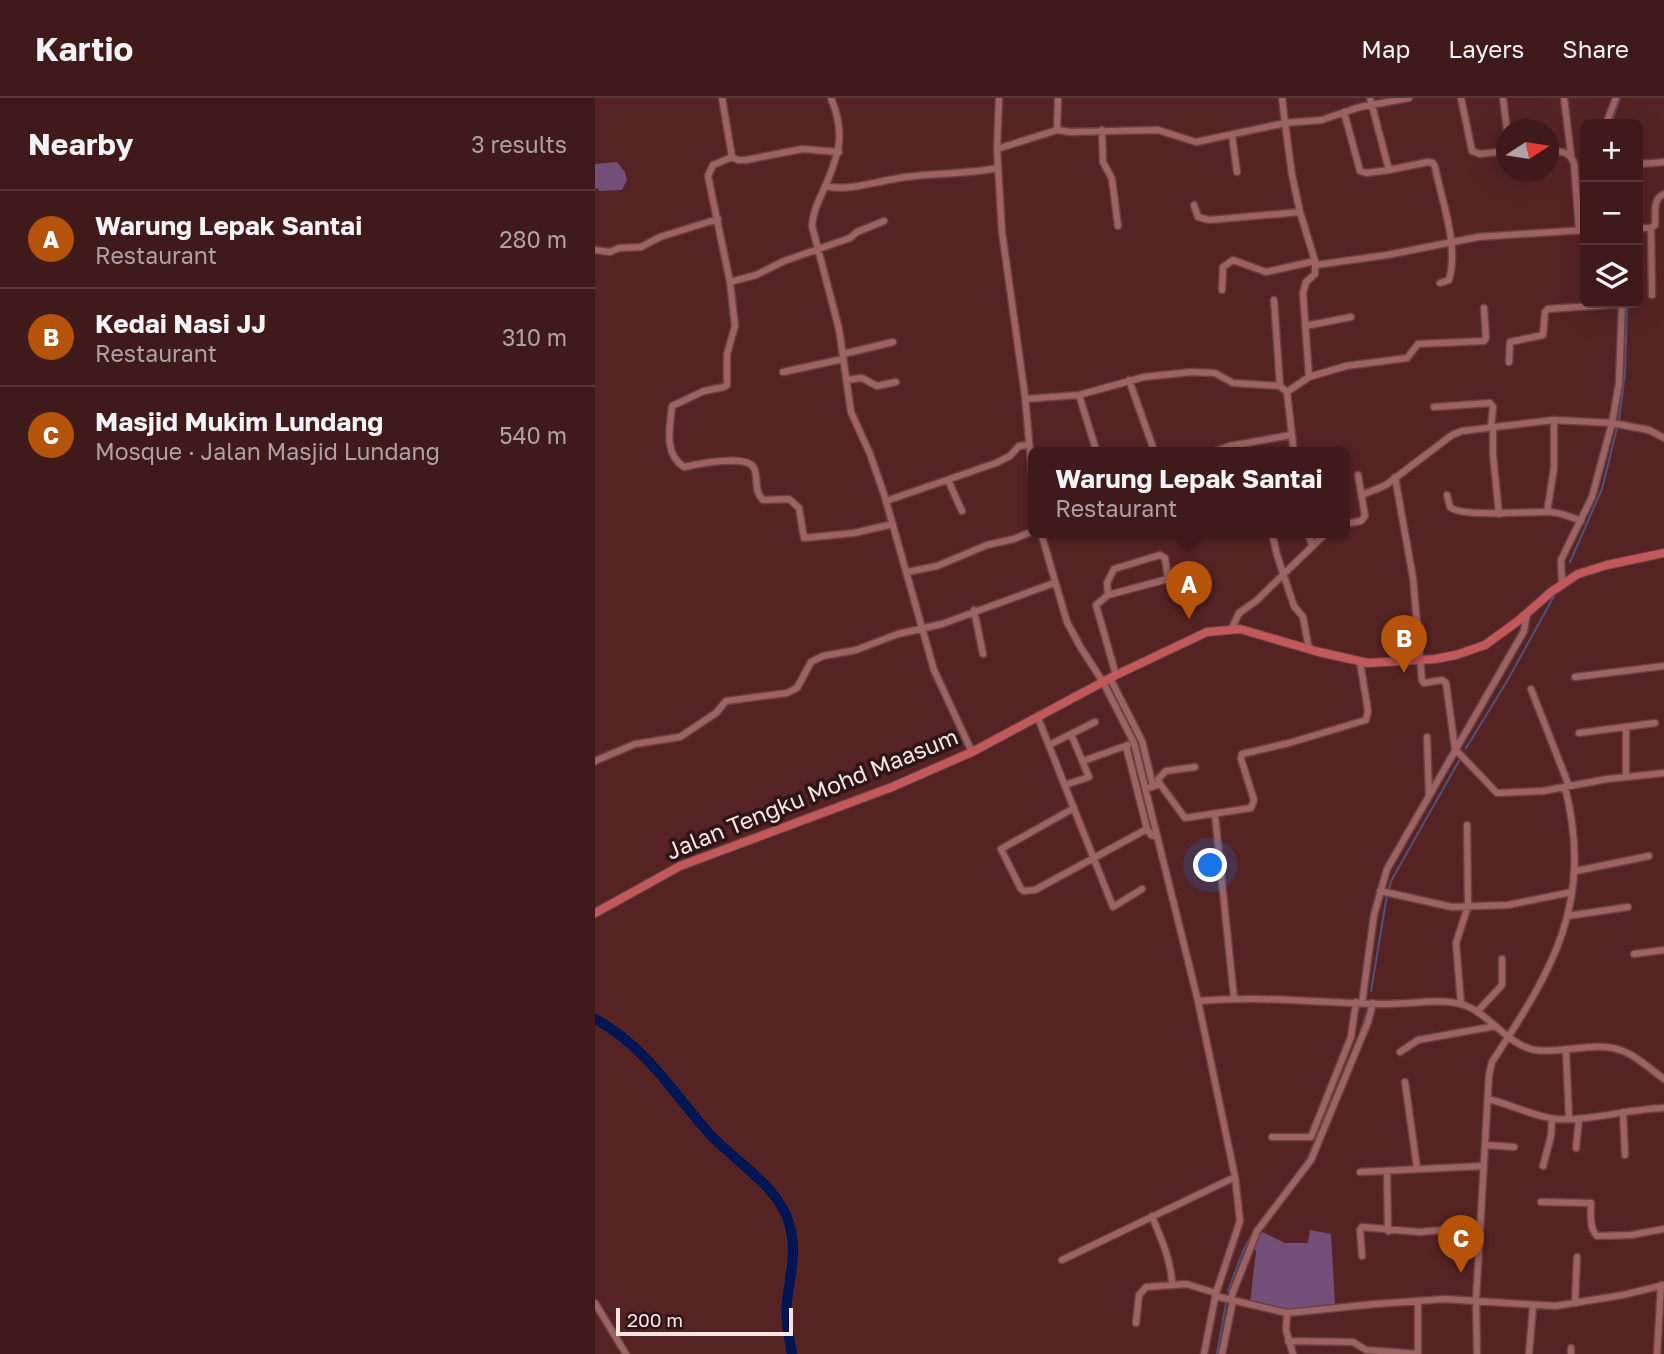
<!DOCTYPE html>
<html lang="en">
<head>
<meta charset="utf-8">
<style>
	:root { --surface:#401a1b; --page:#472324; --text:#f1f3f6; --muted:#aea1a3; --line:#59383a; --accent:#b45309 }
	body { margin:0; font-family:"Golos Text",sans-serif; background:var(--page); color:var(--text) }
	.controls { position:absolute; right:21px; top:21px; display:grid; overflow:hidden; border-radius:10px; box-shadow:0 7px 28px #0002 }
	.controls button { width:63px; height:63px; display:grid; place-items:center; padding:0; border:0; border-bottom:2px solid var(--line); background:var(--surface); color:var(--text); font:35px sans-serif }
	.compass { position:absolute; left:901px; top:21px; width:63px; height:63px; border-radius:50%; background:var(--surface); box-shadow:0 7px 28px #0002; rotate:78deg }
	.scale { position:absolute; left:21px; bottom:18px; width:177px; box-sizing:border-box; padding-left:7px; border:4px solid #fbe6e5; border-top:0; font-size:19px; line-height:24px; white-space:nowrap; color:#fbe6e5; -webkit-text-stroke:5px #2d1615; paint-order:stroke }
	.you { position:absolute; left:616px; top:768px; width:24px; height:24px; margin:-18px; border:5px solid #fff; border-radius:50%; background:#1a73e8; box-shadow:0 0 0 10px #1a73e833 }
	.badge { display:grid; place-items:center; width:46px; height:46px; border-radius:50%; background:var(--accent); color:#fff; font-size:23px; font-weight:700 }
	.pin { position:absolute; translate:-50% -58px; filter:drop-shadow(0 2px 4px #0008) }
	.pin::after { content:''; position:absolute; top:37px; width:24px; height:21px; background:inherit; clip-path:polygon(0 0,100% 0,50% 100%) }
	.popup { position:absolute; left:433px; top:349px; width:322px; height:91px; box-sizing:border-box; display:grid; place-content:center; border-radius:10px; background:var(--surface); filter:drop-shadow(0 2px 5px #0005); font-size:23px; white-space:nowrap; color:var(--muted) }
	.popup b { font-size:26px; color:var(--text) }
	.popup::after { content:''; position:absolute; left:50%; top:100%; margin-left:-14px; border:14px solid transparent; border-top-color:var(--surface) }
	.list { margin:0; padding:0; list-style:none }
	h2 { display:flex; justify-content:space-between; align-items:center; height:91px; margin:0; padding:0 28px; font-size:30px }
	h2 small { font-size:23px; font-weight:400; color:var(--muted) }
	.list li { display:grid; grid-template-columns:46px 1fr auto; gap:21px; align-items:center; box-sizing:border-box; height:98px; padding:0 28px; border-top:2px solid var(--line) }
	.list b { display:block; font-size:26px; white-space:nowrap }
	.list p { margin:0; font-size:23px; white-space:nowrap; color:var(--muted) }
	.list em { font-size:23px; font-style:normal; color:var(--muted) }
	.icon { flex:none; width:38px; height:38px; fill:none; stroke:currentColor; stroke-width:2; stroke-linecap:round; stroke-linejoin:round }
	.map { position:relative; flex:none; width:1069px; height:1256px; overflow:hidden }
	header { display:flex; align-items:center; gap:42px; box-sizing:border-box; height:98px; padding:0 35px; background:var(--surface); border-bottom:2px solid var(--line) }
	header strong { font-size:33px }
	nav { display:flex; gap:38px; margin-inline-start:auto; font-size:24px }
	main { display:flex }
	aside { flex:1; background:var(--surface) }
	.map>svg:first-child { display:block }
	.green { fill:#734e79 }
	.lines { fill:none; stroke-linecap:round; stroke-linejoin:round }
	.stream { stroke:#4b547f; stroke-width:2 }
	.river { stroke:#001553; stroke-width:10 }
	.minor-casing { stroke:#6b4244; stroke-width:9 }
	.major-casing { stroke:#6b4244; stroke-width:10 }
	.minor { stroke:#9d6362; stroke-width:6 }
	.major { stroke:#c3585b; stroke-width:8 }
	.labels { text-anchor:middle; stroke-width:7; stroke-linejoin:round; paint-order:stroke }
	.street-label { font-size:23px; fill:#fbe6e5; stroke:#2d1615 }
</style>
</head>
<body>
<header>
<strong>Kartio</strong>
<nav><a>Map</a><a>Layers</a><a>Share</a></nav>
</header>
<main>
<aside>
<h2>Nearby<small>3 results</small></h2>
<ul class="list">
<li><span class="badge">A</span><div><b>Warung Lepak Santai</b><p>Restaurant</p></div><em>280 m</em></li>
<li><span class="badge">B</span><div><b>Kedai Nasi JJ</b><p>Restaurant</p></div><em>310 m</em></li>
<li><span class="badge">C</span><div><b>Masjid Mukim Lundang</b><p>Mosque · Jalan Masjid Lundang</p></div><em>540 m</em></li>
</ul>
</aside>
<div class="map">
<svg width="1069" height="1256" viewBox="0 0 1069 1256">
	<rect width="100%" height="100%" fill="#562324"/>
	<!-- green -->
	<path class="green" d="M22 64 30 74 32 82 27 92 4 93 3 90 0 91V66Z
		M715 1132 736 1136 740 1206 690 1213 655 1205 661 1153 658 1149 667 1134 690 1145H713Z"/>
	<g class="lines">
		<!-- stream -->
		<path class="stream" d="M1016 26 1025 0
			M1024 322 1030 275 1032 205
			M975 464 1007 391 1022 330
			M871 650 911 585 959 498
			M794 791 796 783 865 661
			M776 893 792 797
			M763 942 771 916
			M675 1111 712 1062 728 1024
			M633 1193 648 1153 659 1133
			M622 1256 631 1205"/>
		<!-- river -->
		<path class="river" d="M0 921C49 947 77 993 112 1033 139 1064 185 1087 195 1129 202 1154 195 1178 192 1203 190 1220 194 1239 197 1256"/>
		<defs>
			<path id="minor" d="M127 0 137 59 118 67 113 78 135 184 140 228 132 256V287L129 289 109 293 77 308C75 330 68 355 89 369 103 366 153 356 159 370 164 381 158 392 168 402L194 401 204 410 209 440 259 435 298 426
				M236 0C251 36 244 57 229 91 223 104 218 114 217 128L244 231 256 314 275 356 289 396 339 572 377 654
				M404 0 402 51 407 134 430 298 438 387
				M687 0 690 25 727 22 765 9 814 0
				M775 0 794 72 833 64 838 65 840 69C847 104 864 147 854 182L845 185
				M866 0 877 53 885 56 912 53
				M908 0 912 32
				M969 0 976 57
				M749 14 765 73 771 75 794 72
				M1011 26 1021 0
				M462 32 463 0
				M507 32 508 64 517 81 523 128
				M637 37 642 74
				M402 51 462 32 475 34 563 32 601 44 690 25 697 77 705 114 720 163V176L711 184 708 195 714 279 692 294 699 355
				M954 53C966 53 974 53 979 65L984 132
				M137 59 143 62H151L207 51 244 54
				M1045 66 1069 64
				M230 88C255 94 285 82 311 79 342 75 372 76 403 70
				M599 107 603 119 614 122 705 114
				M1043 130H1056L1060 127C1061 116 1057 101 1069 96
				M1056 130 1057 197
				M0 152 15 154 24 150 46 149 65 139 123 121
				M721 167 792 157 883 139 990 132
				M135 184 161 177 189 163 255 140 262 134 289 123
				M627 192 628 169 638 162 671 174 720 163
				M679 202 685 288
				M710 228 756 219
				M248 256 298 244
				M914 264 915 244 948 237 950 214 953 211 1027 206
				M188 274 248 261
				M714 279 751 268 812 260 823 246 889 243 891 240 889 210
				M251 282 267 280 282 288 301 284
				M534 282 560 355
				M484 297 502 355
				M430 301 484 297 549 279 596 274 620 275 638 285 685 288 692 294
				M839 309 895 305 898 309 896 330
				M898 330V357L904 416
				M615 355 635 348 696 337
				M800 379 818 480 827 582 829 585 847 582 851 585 860 651 902 695 948 693 1012 681 1069 675
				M353 382 367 413
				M767 397 791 387 857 337 867 333 959 322 1017 325 1024 285 1027 205
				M852 397 855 409C867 420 935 413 954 414 965 414 976 419 986 423
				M291 403 401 365 415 358 424 348 433 347
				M952 414 959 370V322
				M750 426 766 423 770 418 763 377
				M446 435 472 524 486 550 508 584 539 645 603 903 640 1079 645 1123 621 1195 609 1256
				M677 435 682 457 699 508 708 519 714 551
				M713 435 717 447
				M312 474 342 468 392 447 419 441 438 433
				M967 485 966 462 997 399 1017 325 1054 332 1069 340
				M513 497 512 485 519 471 565 457 570 460 573 481 513 497 501 507 521 577
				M379 512 388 556
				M637 530 644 515 661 503 731 435
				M980 579 1069 568
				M515 580 547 643 558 688
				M936 591 974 688
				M443 620 518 809 547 791
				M1031 629V679
				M984 635 1060 625
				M832 639 834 697
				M454 647 500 624
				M531 648 552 731 556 737 562 739
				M0 663 40 646 85 639 121 615 131 603 192 595 202 590 216 564 228 558 261 552 303 536 347 526 459 485
				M488 663 533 647
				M565 686 563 681 571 673 600 669
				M470 687 494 679 476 636
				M551 691 565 686 590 720 656 710 659 702 646 661 647 656 694 645 771 622 773 613 765 564
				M479 710 406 751 426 791 429 793 440 792 552 731
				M620 717 639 900
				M981 773 1054 758
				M785 793 857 809 913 807 977 794
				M972 818 1033 809
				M1039 856 1069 852
				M603 903C667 897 731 906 794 906 817 906 847 900 869 907 895 916 912 947 940 952 966 956 1001 943 1025 952 1041 957 1055 971 1069 981
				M767 905 779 817 792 771 929 533 932 515
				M866 906 861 845 873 808 872 727
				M882 914 907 887V861
				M971 953 974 1020
				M805 954 823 942 901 928
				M810 984 822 1070
				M893 1001C915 1006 940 1019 961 1021 996 1023 1033 1011 1069 1010
				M1028 1014 1030 1057
				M677 1039H716L756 939 761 904
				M890 1047 919 1049
				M981 1050 984 1021
				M948 1068 956 1038 957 1021
				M792 1073 793 1133
				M765 1074 889 1068
				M946 1104 996 1105C996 1116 994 1130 1002 1138L1036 1137 1069 1131
				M557 1118C566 1141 576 1161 577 1186
				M767 1158 765 1132 767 1129 824 1134 885 1129
				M467 1162 640 1079
				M620 1198 692 1215
				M635 1202 662 1133 716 1062 773 924 778 905
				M0 1205 31 1256
				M980 1205 982 1159
				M541 1225 544 1197 551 1189 591 1186 621 1195
				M693 1243 758 1244 771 1252 823 1256V1203
				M976 1250V1256
				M627 1256 638 1202
				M698 1256 691 1232 692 1215 780 1206 850 1201 960 1208 1028 1197 1069 1187
				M882 1256 881 1202 894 977 897 964C958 871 999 805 970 689
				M934 1256 938 1208
				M1062 1256 1066 1187"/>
			<path id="major" d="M0 815 85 768 297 689 377 654 521 577 612 534 645 531 724 554 773 565 840 561 861 557 890 547 923 523 956 494 983 476 1012 467 1069 455"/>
		</defs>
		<!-- minor casing -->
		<use href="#minor" class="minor-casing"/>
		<!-- major casing -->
		<use href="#major" class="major-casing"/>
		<!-- minor -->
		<use href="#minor" class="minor"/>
		<!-- major -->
		<use href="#major" class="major"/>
	</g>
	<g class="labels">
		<!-- street labels -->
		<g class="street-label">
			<text transform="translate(217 696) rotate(-22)" y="8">Jalan Tengku Mohd Maasum</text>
		</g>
	</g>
</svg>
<div class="controls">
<button>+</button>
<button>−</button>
<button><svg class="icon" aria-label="layers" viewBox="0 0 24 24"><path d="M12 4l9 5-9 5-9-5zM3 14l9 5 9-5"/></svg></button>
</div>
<svg class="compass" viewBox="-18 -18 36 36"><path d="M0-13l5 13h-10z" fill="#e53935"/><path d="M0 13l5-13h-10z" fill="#aea1a3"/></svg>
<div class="scale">200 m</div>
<div class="you"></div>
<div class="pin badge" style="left:594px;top:521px">A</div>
<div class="popup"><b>Warung Lepak Santai</b>Restaurant</div>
<div class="pin badge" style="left:809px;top:575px">B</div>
<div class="pin badge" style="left:866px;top:1175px">C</div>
</div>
</main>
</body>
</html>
